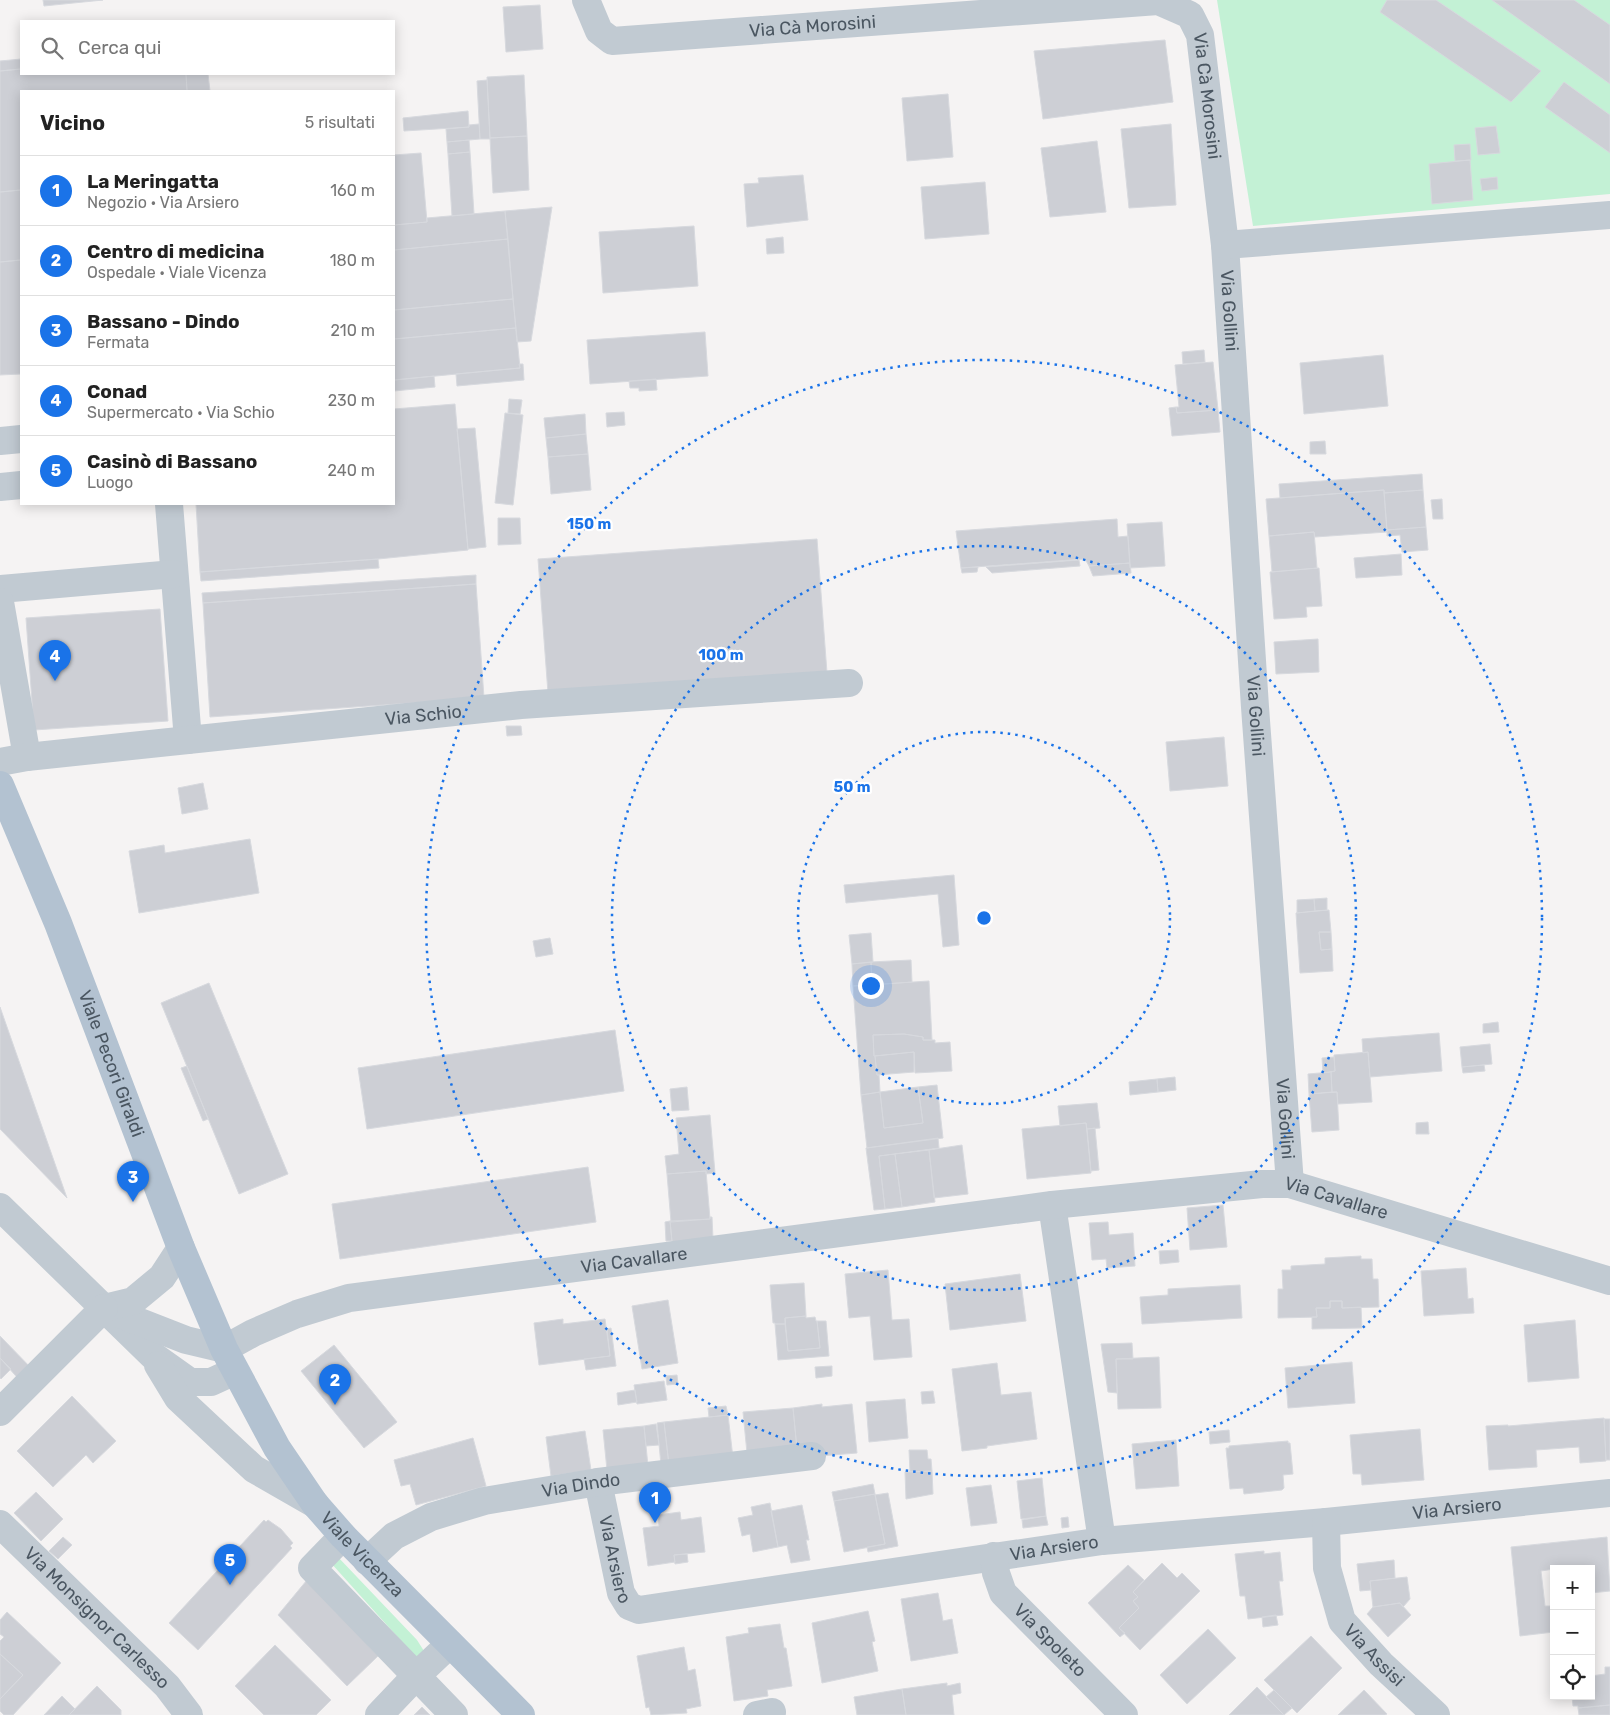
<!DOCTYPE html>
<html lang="it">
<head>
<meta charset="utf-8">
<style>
	:root { --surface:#fff; --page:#f6f6f6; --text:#222; --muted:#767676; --line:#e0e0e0; --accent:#1a73e8 }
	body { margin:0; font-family:Rubik,sans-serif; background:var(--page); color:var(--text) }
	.controls { position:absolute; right:15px; bottom:15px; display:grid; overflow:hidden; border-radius:0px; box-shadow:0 2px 12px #0003 }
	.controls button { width:45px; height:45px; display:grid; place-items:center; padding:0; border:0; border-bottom:1px solid var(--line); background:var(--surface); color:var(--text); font:25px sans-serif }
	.you { position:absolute; left:870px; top:985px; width:18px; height:18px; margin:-12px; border:4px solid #fff; border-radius:50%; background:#1a73e8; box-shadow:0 0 0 8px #1a73e833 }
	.badge { display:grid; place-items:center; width:32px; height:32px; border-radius:50%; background:var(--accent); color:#fff; font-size:16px; font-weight:700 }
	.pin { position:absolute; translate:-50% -41px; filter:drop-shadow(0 1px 2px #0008) }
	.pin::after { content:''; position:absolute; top:26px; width:18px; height:15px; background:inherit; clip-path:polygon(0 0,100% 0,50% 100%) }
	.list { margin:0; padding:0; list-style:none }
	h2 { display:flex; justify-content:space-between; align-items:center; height:65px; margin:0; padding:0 20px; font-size:21px }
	h2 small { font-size:16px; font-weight:400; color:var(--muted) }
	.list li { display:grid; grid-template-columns:32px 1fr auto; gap:15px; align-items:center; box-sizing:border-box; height:70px; padding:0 20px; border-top:1px solid var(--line) }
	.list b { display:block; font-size:19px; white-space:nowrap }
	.list p { margin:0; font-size:16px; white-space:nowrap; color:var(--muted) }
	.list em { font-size:16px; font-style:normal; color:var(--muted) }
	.icon { flex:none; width:28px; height:28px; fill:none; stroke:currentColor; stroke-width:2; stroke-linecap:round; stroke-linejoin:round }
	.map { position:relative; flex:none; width:1610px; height:1715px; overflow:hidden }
	.search { position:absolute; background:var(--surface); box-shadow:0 2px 12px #0003; left:20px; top:20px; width:375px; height:55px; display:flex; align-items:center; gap:12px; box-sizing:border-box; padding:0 18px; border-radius:0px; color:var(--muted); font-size:19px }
	.panel { position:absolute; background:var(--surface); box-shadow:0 2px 12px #0003; left:20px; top:90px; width:375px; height:415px; border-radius:0px }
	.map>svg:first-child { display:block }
	.green { fill:#c3f1d5 }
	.building { fill:#cdcfd5; stroke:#d7d9de }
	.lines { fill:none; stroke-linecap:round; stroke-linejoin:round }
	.minor { stroke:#c1cad2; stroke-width:28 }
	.major { stroke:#b3c2d1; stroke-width:28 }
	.ring { fill:none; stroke:#1a73e8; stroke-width:2.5; stroke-dasharray:2.5 5 }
	.labels { text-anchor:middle; stroke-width:4.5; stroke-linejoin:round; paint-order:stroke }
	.street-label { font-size:18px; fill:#4a5661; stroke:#fff }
	.centre { fill:#1a73e8; stroke:#fff; stroke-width:2.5 }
	.ring-label { font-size:15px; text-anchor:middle; font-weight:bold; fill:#1a73e8; stroke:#fff; stroke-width:4.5; stroke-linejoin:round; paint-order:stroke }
</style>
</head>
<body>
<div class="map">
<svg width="1610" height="1715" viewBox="0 0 1610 1715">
	<rect width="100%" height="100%" fill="#f5f3f3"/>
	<!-- green -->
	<path class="green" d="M1217 0H1610V194L1253 226Z
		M337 1556 417 1640 424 1651 419 1660 401 1651 404 1644 330 1562Z"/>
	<!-- building -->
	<path class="building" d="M43 0H103L44 6Z
		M1387 0H1436L1541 71 1511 102 1380 12Z
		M1492 0H1574L1610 25V84Z
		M540 5 543 49 506 52 503 7Z
		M1165 40 1173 102 1043 119 1034 51Z
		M21 59V69L0 71V61Z
		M21 69V74H186L187 91H21V190L0 192V71Z
		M186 74H208L210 91H187Z
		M524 75 527 136 490 138 487 77Z
		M487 80 490 139H480L477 81Z
		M1564 82 1610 115V153L1545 107Z
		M948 94 953 157 907 161 902 98Z
		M468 111 469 127 404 131 403 118Z
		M479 124 480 139 447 142 446 129 469 127V125Z
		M1171 124 1176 205 1129 208 1121 129Z
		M1496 126 1500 153 1478 155 1475 128Z
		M527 136 529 190 493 193 490 138Z
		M469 140 470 152 448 154 447 142Z
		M1097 141 1106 212 1050 217 1041 148Z
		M1470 144 1471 160 1455 161 1454 145Z
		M470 152 474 214 452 216 448 154Z
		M421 153 427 222 394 225V155Z
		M1470 160 1473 200 1432 204 1429 164Z
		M803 175 808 220 747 227 744 184 759 183 758 178Z
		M1497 177 1498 189 1482 191 1480 179Z
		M985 182 989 234 925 239 921 187Z
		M21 190V260L0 262V192Z
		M552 207 531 341 517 342 505 211Z
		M505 211 508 239 394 250V225L427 222V218Z
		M694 226 698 286 603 293 599 232Z
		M783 237 784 253 767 254 766 239Z
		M508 239 513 299 394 310V250Z
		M21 260V374L0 375V262Z
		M513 299 516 328 394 339V310Z
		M516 328 520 368 394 380V339Z
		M705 332 708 376 590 384 587 340Z
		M1204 350 1205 362 1183 364 1182 352Z
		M1383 355 1388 406 1304 414 1300 363Z
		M1213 362 1218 410 1177 413 1176 407H1179L1175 365Z
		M519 364H523L524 380 457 386 456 374 520 368Z
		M434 376 435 387 394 391V380Z
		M656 379 657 390 639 391V388H630L629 381Z
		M509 399 522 400 520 414 508 413Z
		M455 404 468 550 378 559 200 572 196 504H394V409Z
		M1176 407 1177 413 1218 410 1220 432 1172 436 1169 408Z
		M624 412 625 425 607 427 606 413Z
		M505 413 523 415 513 505 495 503Z
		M585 414 586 434 546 438 544 418Z
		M475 428 486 547 468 549 457 429Z
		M586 434 588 454 548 457 546 438Z
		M1325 441 1326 454H1310V442Z
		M588 454 591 490 551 494 548 457Z
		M1422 474 1423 490 1384 493V490L1280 498 1279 484Z
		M1384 490 1387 532 1315 537 1314 532 1269 536 1266 499Z
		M1423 490 1426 527 1387 530 1384 493Z
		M1442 499 1443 519H1433L1431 500Z
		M498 518H520L521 544 498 545Z
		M1117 519 1118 537 1128 536 1130 563 1089 566 1085 559 961 568 956 531Z
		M1162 522 1165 566 1130 568 1127 524Z
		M1426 527 1428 550 1402 552 1400 535 1387 536V530Z
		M1314 532 1317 568 1272 572 1269 536Z
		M817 539 827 673 548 693 538 559Z
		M1401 554 1402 575 1356 578 1354 558Z
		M378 559 379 568 201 581 200 572Z
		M1079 560 1080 566 992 573 986 567Z
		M1130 563 1131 573 1093 576 1089 566Z
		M978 567 977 572 962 573 961 568Z
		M1319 568 1322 606 1306 607 1307 617 1274 619 1270 572Z
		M476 575V584L203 603 202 593Z
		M476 584 484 698 210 717 203 603Z
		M160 609 168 721 34 730 26 618Z
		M1318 639 1319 672 1276 674 1274 642Z
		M506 726H521L522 735 507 736Z
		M1224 737 1228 786 1170 791 1166 742Z
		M203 783 208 809 182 814 178 788Z
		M250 839 259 893 139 913 129 851 164 845 165 853Z
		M954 875 959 945 943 947 938 894 846 903 844 885Z
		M1327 898V910L1315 911 1314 899Z
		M1314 899 1315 911 1297 913V900Z
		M1329 910 1331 932H1319L1321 950 1332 949 1333 971 1300 973 1296 913Z
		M1319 932H1331L1332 949 1321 950Z
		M871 933 873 962 852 964 849 935Z
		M550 938 553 954 536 957 533 941Z
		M911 960 912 982 872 985 871 962Z
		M871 962 872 985 853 986 852 964Z
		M929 981 932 1040H923V1037L904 1034 873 1035 874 1056H875L877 1075H879L880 1092 861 1095 853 986Z
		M209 983 288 1174 239 1194 161 1003Z
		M0 1007 67 1198 0 1129Z
		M1498 1022 1499 1032 1483 1033V1024Z
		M615 1030 624 1091 367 1129 358 1068Z
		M1439 1033 1442 1071 1370 1077 1368 1052 1363 1053 1362 1039Z
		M904 1034 923 1037V1040H935V1043L950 1042 952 1071 915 1073 914 1052 874 1056 873 1035Z
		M1490 1044 1492 1064 1462 1067 1460 1047Z
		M914 1052V1072L877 1075 875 1056Z
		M1368 1052 1372 1102 1338 1104 1337 1092H1332L1331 1072 1335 1071 1334 1055Z
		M1334 1057 1335 1071 1323 1073 1322 1058Z
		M1484 1065 1485 1071 1463 1073 1462 1067Z
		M187 1066 208 1119 203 1121 181 1068Z
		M1331 1072 1332 1092 1309 1094 1308 1074Z
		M1175 1077 1176 1090 1158 1092 1157 1079Z
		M1157 1079 1158 1092 1130 1095 1129 1082Z
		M937 1085 943 1138 867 1148 861 1095 880 1092 884 1128 923 1123 918 1087Z
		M687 1087 689 1110 672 1111 670 1089Z
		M918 1087 923 1123 884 1128 880 1092Z
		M1337 1092 1339 1130 1312 1132 1309 1094Z
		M1097 1103 1100 1128 1087 1129 1086 1123 1060 1126 1058 1106Z
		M710 1115 715 1173 706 1174V1171L667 1174 665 1156 679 1154 676 1118Z
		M1428 1122 1429 1134H1416V1123Z
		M1086 1123 1091 1173 1027 1179 1022 1129Z
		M1095 1128 1099 1170 1091 1171 1087 1129Z
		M938 1138 939 1148 879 1156 885 1209 874 1210 866 1148Z
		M962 1145 968 1194 934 1198 929 1150Z
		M929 1150 935 1202 902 1207 895 1154Z
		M895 1154 902 1207 885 1209 879 1156Z
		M588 1167 596 1222 340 1259 332 1204Z
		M706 1171 710 1219 671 1222 667 1174Z
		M1223 1205 1227 1247 1190 1250 1187 1208Z
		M710 1217H712L713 1239 672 1242 670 1221 710 1219Z
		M670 1221 672 1241H666L665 1222Z
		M1108 1222 1109 1235 1133 1233 1135 1266 1107 1268 1106 1259 1092 1260 1089 1223Z
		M1178 1250 1179 1262 1160 1264 1159 1251Z
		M1361 1256V1259H1372L1373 1279H1378L1379 1307 1342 1308V1301H1330V1308H1316L1317 1317 1278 1318V1289H1283L1282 1270H1291V1266L1325 1264V1258Z
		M1466 1268 1468 1299 1473 1298 1474 1313 1424 1316 1421 1271Z
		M888 1270 892 1320 909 1319 912 1357 874 1360 870 1316 849 1318 845 1274Z
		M1020 1274 1026 1321 950 1330 945 1284Z
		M804 1283 806 1316 785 1318V1324H775V1323H773L770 1285Z
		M1240 1285 1242 1318 1142 1324 1140 1297 1168 1295V1289Z
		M668 1300 678 1363 642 1369 632 1306Z
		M1330 1301H1342V1308L1361 1307 1362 1328 1312 1329V1317H1317L1316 1308H1330Z
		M806 1316V1318L815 1317 816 1321H817L820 1348 788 1351 785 1318Z
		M563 1319V1324L605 1319 610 1356 539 1365 534 1323Z
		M1575 1320 1579 1378 1528 1382 1524 1325Z
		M817 1321H826L829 1356 778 1360 775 1324H785L788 1351 820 1348Z
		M611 1328 616 1366 586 1370 584 1359 610 1356 607 1329Z
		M0 1336 34 1371 22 1383 0 1358Z
		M1132 1343 1133 1359H1116L1117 1393 1108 1392 1101 1344Z
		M334 1345 397 1422 364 1448 301 1371Z
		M1159 1357 1161 1408 1118 1409 1116 1359Z
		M0 1358 11 1369 1 1379 0 1378Z
		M1352 1362 1355 1403 1288 1408 1285 1368Z
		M997 1363 1001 1395 1031 1392 1037 1439 987 1446V1448L962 1451 952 1369Z
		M832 1366V1376L816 1378 815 1367Z
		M677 1375 678 1384 667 1385 666 1376Z
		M664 1381 667 1400 637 1404 634 1385Z
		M635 1390 637 1402 618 1405 617 1393Z
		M933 1391 935 1403 922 1404 921 1392Z
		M72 1396 116 1441 93 1463 86 1455 53 1487 17 1451Z
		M905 1399 908 1438 869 1442 866 1402Z
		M822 1404V1407L852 1404 857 1453 820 1456 797 1449 793 1408Z
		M726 1406 728 1415 709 1417 708 1408Z
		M793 1408 797 1449 747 1453 743 1412Z
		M728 1415 733 1458 669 1465 664 1422Z
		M1604 1418 1606 1461 1580 1463 1579 1447 1536 1450 1537 1467 1489 1470 1486 1426 1508 1425V1426Z
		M1604 1419H1610V1460H1606Z
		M664 1422 669 1465H661L657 1423Z
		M656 1424 659 1445 646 1446 644 1426Z
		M644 1426 648 1466 607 1470 603 1430Z
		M1420 1429 1424 1480 1362 1485 1361 1474H1353L1350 1435Z
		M1229 1430 1230 1442 1210 1444 1209 1432Z
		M585 1431 591 1470 551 1476 546 1437Z
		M473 1438 486 1486 416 1505 410 1484 401 1486 394 1460Z
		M1176 1440 1179 1486 1136 1489 1132 1444Z
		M1288 1441V1443H1290L1293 1474 1283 1475 1284 1488 1282 1490 1244 1494 1243 1488 1230 1489 1226 1448H1229V1446Z
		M909 1450H927L928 1459H931L932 1471 910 1472Z
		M932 1471 933 1494 906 1499 905 1472Z
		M1042 1478 1046 1516 1021 1519 1017 1481Z
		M873 1484 875 1494 834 1501 832 1492Z
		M991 1485 997 1523 971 1526 966 1488Z
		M36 1492 63 1519 41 1541 14 1513Z
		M888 1493 898 1546 868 1552 867 1547 885 1544 875 1495Z
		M875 1494 885 1544 844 1552 834 1501Z
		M770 1503 778 1547 753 1552 750 1534 742 1536 738 1518 753 1515 751 1507Z
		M802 1505 809 1540H806L810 1560 791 1563 787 1545 778 1547 771 1511Z
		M680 1512 681 1520 701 1517 705 1552 674 1555 675 1562 648 1566 643 1528 659 1526 658 1515Z
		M1046 1516 1048 1525 1023 1528 1022 1520Z
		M1068 1517 1069 1527 1062 1528 1061 1518Z
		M264 1520 266 1522 268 1520 281 1529 293 1543 290 1546 292 1548 198 1650 169 1623Z
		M63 1537 72 1545 58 1559 49 1551Z
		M1607 1537 1610 1591 1591 1593V1569H1554L1541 1571 1545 1606H1554V1632L1520 1636 1511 1547Z
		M1264 1551V1554L1280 1552 1283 1581H1279L1283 1615 1248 1619 1245 1596H1240L1235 1554Z
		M687 1554 688 1562 675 1564 674 1555Z
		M1394 1560 1395 1578 1370 1581 1371 1590 1360 1591 1357 1564Z
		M1162 1563 1177 1578 1182 1573 1200 1591 1140 1650 1119 1628 1139 1608 1133 1601 1138 1597 1133 1592Z
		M1128 1565 1144 1580 1133 1592 1138 1597 1133 1601 1139 1608 1119 1628 1125 1633 1120 1637 1088 1603Z
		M1407 1577 1410 1599 1403 1607 1400 1603 1373 1607 1370 1581Z
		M307 1580 378 1656 347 1686 278 1615Z
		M938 1593 943 1621 952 1619 958 1653 911 1661 901 1599Z
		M1400 1603 1411 1615 1388 1637 1367 1614 1373 1607Z
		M868 1611 875 1641 872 1642 878 1671 822 1683 812 1623Z
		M7 1612 61 1663 13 1715H4L0 1711V1699L23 1675 0 1654V1641L4 1637 0 1634V1620Z
		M1276 1615 1278 1625 1263 1627 1262 1617Z
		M780 1624 784 1648H786L792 1686 767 1690 768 1696 734 1701 726 1637 749 1633 748 1628Z
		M1208 1629 1236 1658 1187 1704 1160 1675Z
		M1311 1636 1342 1668 1297 1713 1264 1680Z
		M275 1645 331 1700 316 1715H264L235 1686Z
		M684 1647 688 1671 695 1669 701 1706 686 1709 687 1713 651 1715 649 1707 646 1708 637 1656Z
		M0 1654 23 1675 0 1699Z
		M1605 1667H1610V1705L1578 1708V1706H1573L1572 1696H1591V1676L1605 1674Z
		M947 1683V1686L960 1683 961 1693 952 1695 954 1715H906L902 1689Z
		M97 1686 121 1710V1715H69Z
		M1257 1687 1284 1715H1229Z
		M902 1689 906 1715H857L854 1697Z
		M1274 1690 1292 1708 1284 1715 1266 1697Z
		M1364 1690 1387 1714 1385 1715H1338Z
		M62 1696 75 1709 69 1715H44Z
		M1610 1705V1715H1579L1578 1708Z
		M422 1707 430 1715H414Z"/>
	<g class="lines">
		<!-- minor -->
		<g class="minor">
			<path id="s1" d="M586 0 599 31 612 41 1158 1 1190 15 1200 35 1225 245 1255 707 1290 1184"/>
			<path d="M1225 245 1610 215"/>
			<path d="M0 441 21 439"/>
			<path d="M0 487 21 485"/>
			<path d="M169 504 188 740"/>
			<path d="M0 589 174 574"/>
			<path d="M0 602 27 757"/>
			<path id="s2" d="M0 762 27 757 521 705 849 683"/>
			<path d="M1052 1205 1102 1541"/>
			<path d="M0 1207 152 1355 190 1382H211L235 1371"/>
			<path id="s3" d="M104 1308 186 1340 224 1349 253 1333 297 1314 349 1298 1052 1205 1262 1184H1290L1610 1281"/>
			<path d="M104 1308 133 1301 162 1277 181 1248"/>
			<path d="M158 1365 178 1398 254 1469 315 1504"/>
			<path d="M0 1412 104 1308"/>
			<path id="s4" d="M598 1482 621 1593 629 1606 639 1610 1102 1541 1326 1522 1610 1493"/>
			<path id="s5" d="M1326 1522 1327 1568 1342 1621 1381 1664 1436 1715"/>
			<path id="s6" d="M0 1524 167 1686 189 1715"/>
			<path d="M343 1536 312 1568 454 1715"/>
			<path id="s7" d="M994 1556 996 1573 1003 1593 1124 1715"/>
			<path id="s8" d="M367 1561 394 1536 431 1517 484 1501 598 1482 812 1456"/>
			<path d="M379 1715 416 1676 450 1644"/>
			<path d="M757 1715 772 1712"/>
		</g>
		<!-- major -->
		<path class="major" id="s9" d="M0 785 58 923 181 1248 224 1349 277 1448 315 1504 343 1536 521 1715"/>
	</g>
	<!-- distance rings -->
	<g class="ring">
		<circle cx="984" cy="918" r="186"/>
		<circle cx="984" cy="918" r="372"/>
		<circle cx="984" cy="918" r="558"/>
	</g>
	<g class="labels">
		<!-- street labels -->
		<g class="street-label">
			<text dy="6" stroke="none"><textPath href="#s1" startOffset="251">Via Cà Morosini</textPath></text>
			<text dy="6" stroke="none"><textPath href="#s1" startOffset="716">Via Cà Morosini</textPath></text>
			<text dy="6" stroke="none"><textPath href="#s1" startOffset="932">Via Gollini</textPath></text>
			<text dy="6" stroke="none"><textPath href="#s1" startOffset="1338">Via Gollini</textPath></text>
			<text dy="6" stroke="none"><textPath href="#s2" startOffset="426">Via Schio</textPath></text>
			<text dy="6" stroke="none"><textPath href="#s9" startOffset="300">Viale Pecori Giraldi</textPath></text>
			<text dy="6" stroke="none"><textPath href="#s1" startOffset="1742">Via Gollini</textPath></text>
			<text dy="6" stroke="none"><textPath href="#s3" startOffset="1259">Via Cavallare</textPath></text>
			<text dy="6" stroke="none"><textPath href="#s3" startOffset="550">Via Cavallare</textPath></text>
			<text dy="6" stroke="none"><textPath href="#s8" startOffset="232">Via Dindo</textPath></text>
			<text dy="6" stroke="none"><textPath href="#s4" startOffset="964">Via Arsiero</textPath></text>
			<text dy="6" stroke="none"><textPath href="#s4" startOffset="559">Via Arsiero</textPath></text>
			<text dy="6" stroke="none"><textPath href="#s9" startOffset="856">Viale Vicenza</textPath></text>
			<text dy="6" stroke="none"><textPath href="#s4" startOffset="79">Via Arsiero</textPath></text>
			<text dy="6" stroke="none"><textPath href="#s6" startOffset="135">Via Monsignor Carlesso</textPath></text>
			<text dy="6" stroke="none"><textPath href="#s7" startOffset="105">Via Spoleto</textPath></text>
			<text dy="6" stroke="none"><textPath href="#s5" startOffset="148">Via Assisi</textPath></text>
		</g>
	</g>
	<circle cx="984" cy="918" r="8" class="centre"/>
	<g class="ring-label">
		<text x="589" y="529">150 m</text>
		<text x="721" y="660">100 m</text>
		<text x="852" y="792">50 m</text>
	</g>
</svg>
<div class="controls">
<button>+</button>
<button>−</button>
<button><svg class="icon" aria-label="locate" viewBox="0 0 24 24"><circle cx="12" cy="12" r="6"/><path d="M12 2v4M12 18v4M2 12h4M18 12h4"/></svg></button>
</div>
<div class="you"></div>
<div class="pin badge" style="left:655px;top:1523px">1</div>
<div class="pin badge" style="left:335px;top:1405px">2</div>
<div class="pin badge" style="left:133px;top:1202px">3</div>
<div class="pin badge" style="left:55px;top:681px">4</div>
<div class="pin badge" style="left:230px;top:1585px">5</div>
<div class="search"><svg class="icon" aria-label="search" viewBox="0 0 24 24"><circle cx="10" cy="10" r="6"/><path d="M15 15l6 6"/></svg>Cerca qui</div>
<section class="panel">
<h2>Vicino<small>5 risultati</small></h2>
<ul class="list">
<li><span class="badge">1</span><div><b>La Meringatta</b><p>Negozio · Via Arsiero</p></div><em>160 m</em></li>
<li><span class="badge">2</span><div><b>Centro di medicina</b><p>Ospedale · Viale Vicenza</p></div><em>180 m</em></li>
<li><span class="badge">3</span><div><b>Bassano - Dindo</b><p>Fermata</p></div><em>210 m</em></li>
<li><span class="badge">4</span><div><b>Conad</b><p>Supermercato · Via Schio</p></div><em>230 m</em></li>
<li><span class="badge">5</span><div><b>Casinò di Bassano</b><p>Luogo</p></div><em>240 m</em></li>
</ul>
</section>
</div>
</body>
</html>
